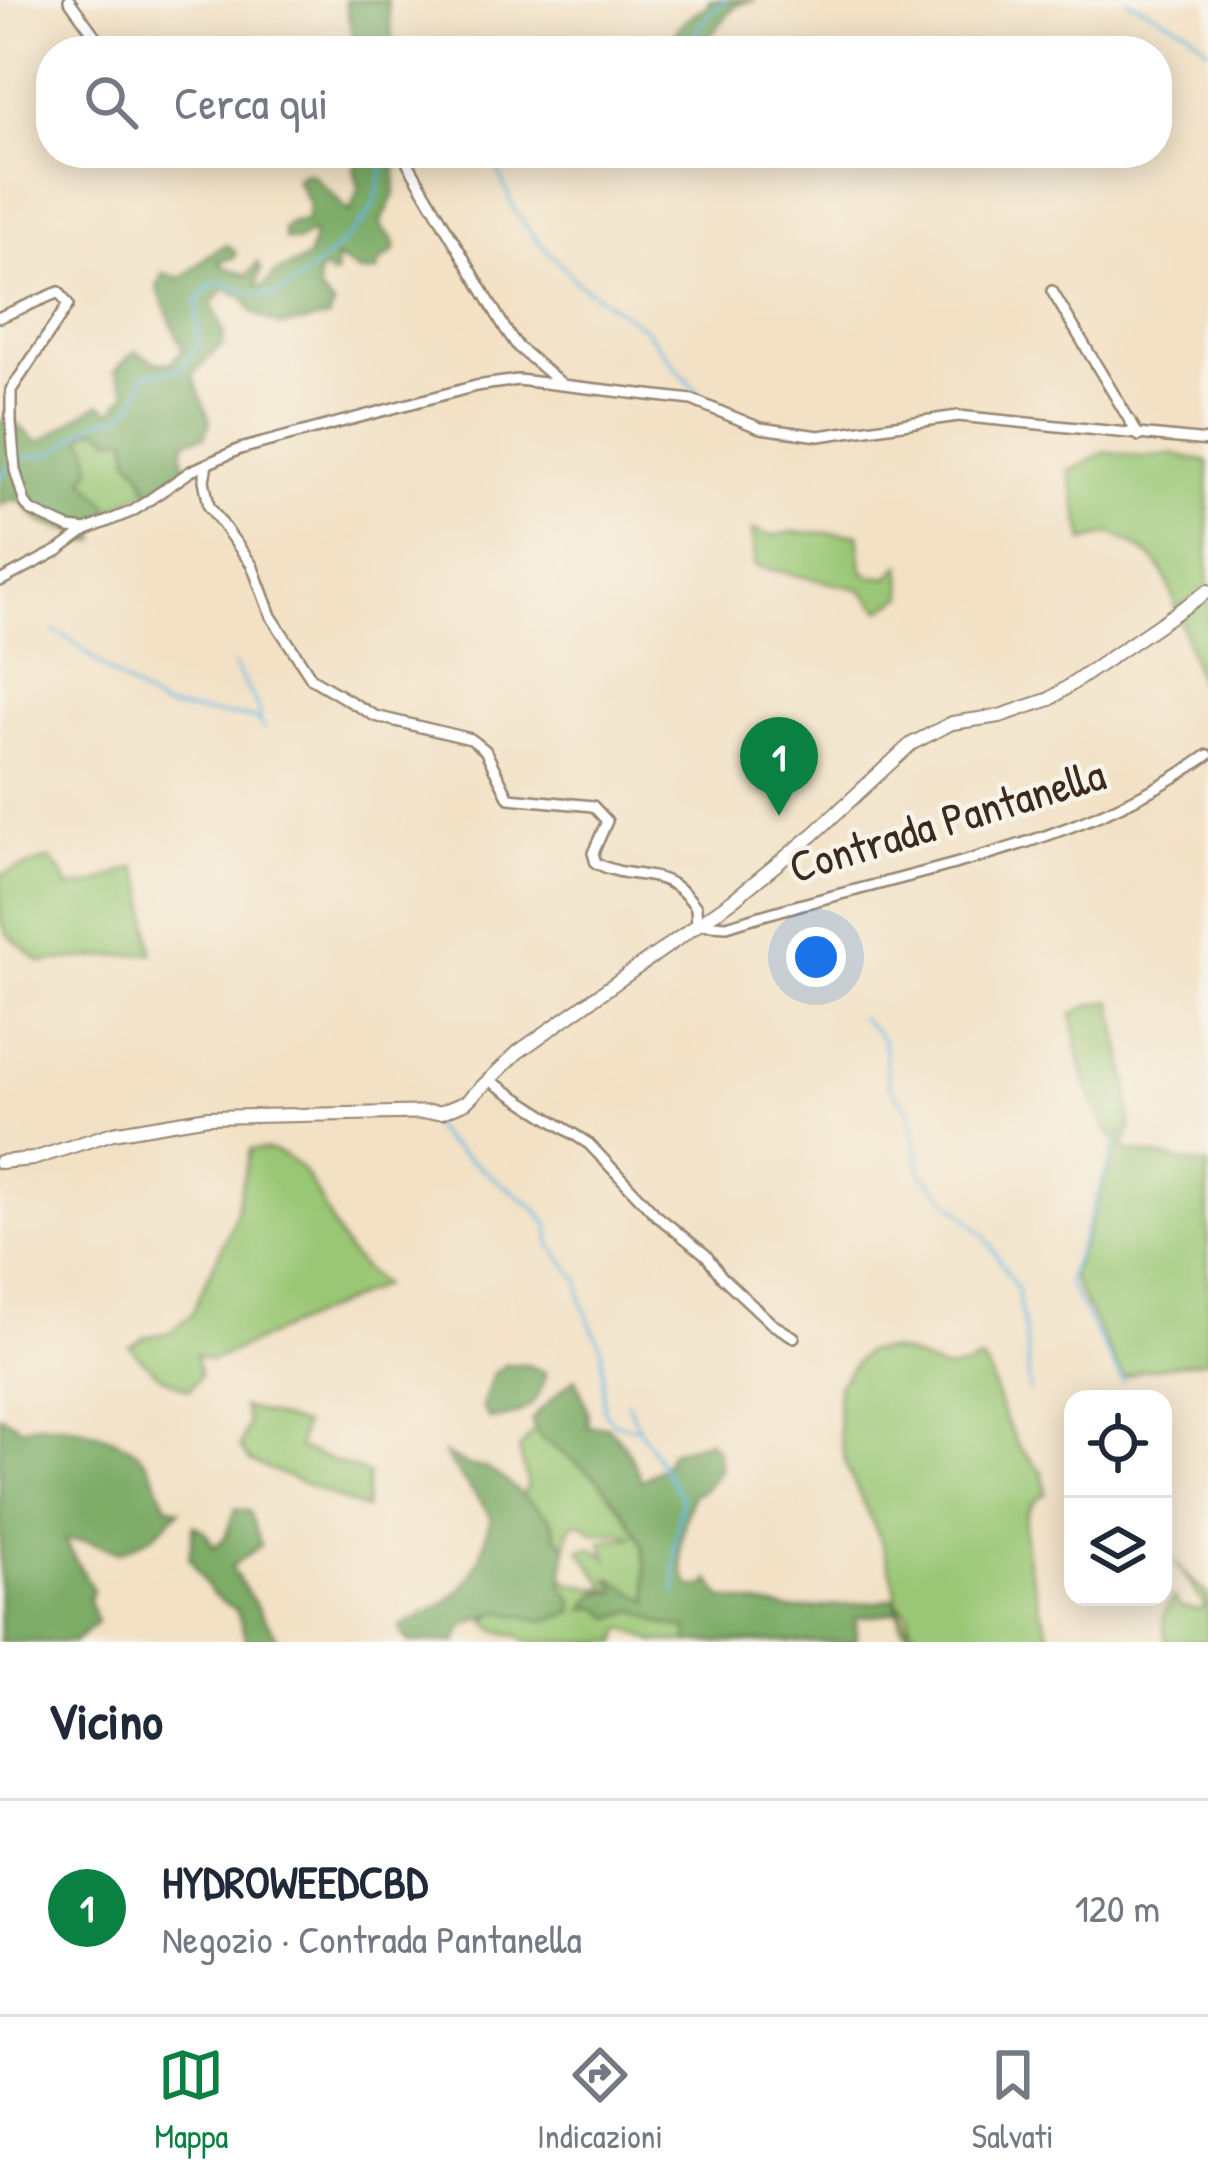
<!DOCTYPE html>
<html lang="it">
<head>
<meta charset="utf-8">
<style>
	:root { --surface:#fff; --page:#f6f6f7; --text:#1f2937; --muted:#747a83; --line:#e0e1e3; --accent:#0b8043 }
	body { margin:0; font-family:"Patrick Hand",sans-serif; background:var(--page); color:var(--text) }
	.controls { position:absolute; right:36px; bottom:36px; display:grid; overflow:hidden; border-radius:24px; box-shadow:0 6px 30px #0003 }
	.controls button { width:108px; height:108px; display:grid; place-items:center; padding:0; border:0; border-bottom:3px solid var(--line); background:var(--surface); color:var(--text); font:60px sans-serif }
	.you { position:absolute; left:816px; top:957px; width:42px; height:42px; margin:-30px; border:9px solid #fff; border-radius:50%; background:#1a73e8; box-shadow:0 0 0 18px #1a73e833 }
	.badge { display:grid; place-items:center; width:78px; height:78px; border-radius:50%; background:var(--accent); color:#fff; font-size:39px; font-weight:700 }
	.pin { position:absolute; translate:-50% -99px; filter:drop-shadow(0 3px 6px #0008) }
	.pin::after { content:''; position:absolute; top:63px; width:42px; height:36px; background:inherit; clip-path:polygon(0 0,100% 0,50% 100%) }
	.list { margin:0; padding:0; list-style:none }
	h2 { display:flex; justify-content:space-between; align-items:center; height:156px; margin:0; padding:0 48px; font-size:51px }
	h2 small { font-size:39px; font-weight:400; color:var(--muted) }
	.list li { display:grid; grid-template-columns:78px 1fr auto; gap:36px; align-items:center; box-sizing:border-box; height:216px; padding:0 48px; border-top:3px solid var(--line) }
	.list b { display:block; font-size:45px; white-space:nowrap }
	.list p { margin:0; font-size:39px; white-space:nowrap; color:var(--muted) }
	.list em { font-size:39px; font-style:normal; color:var(--muted) }
	.icon { flex:none; width:66px; height:66px; fill:none; stroke:currentColor; stroke-width:2; stroke-linecap:round; stroke-linejoin:round }
	.map { position:relative; flex:none; width:1208px; height:1642px; overflow:hidden }
	.search { position:absolute; background:var(--surface); box-shadow:0 6px 30px #0003; left:36px; right:36px; top:36px; height:132px; display:flex; align-items:center; gap:30px; box-sizing:border-box; padding:0 42px; border-radius:48px; color:var(--muted); font-size:45px }
	.sheet { height:372px; background:var(--surface) }
	nav { display:flex; justify-content:space-around; align-items:center; box-sizing:border-box; height:168px; border-top:3px solid var(--line); background:var(--surface); font-size:33px; color:var(--muted) }
	nav a { display:grid; justify-items:center; gap:6px }
	nav .on { color:var(--accent) }
	.map>svg:first-child { display:block }
	.green { fill:#9ac775; stroke:#6a784a; stroke-width:3 }
	.forest { fill:#7bac66; stroke:#5b6b42; stroke-width:3 }
	.lines { fill:none; stroke-linecap:round; stroke-linejoin:round }
	.stream { stroke:#66b8e1; stroke-width:3 }
	.minor-casing { stroke:#968672; stroke-width:14 }
	.tertiary-casing { stroke:#968672; stroke-width:16 }
	.minor { stroke:#fff; stroke-width:9 }
	.tertiary { stroke:#fff; stroke-width:12 }
	.labels { text-anchor:middle; stroke-width:9; stroke-linejoin:round; paint-order:stroke }
	.street-label { font-size:45px; fill:#3b2a1e; stroke:#f7f3e8 }
</style>
</head>
<body>
<div class="map">
<svg width="1208" height="1642" viewBox="0 0 1208 1642">
	<rect width="100%" height="100%" fill="#f7f3e8"/>
	<filter id="ink" filterUnits="userSpaceOnUse"><feTurbulence type="fractalNoise" baseFrequency=".00833" numOctaves="2"/><feDisplacementMap in="SourceGraphic" scale="24" xChannelSelector="R" yChannelSelector="G"/><feConvolveMatrix kernelMatrix="1 2 1 2 8 2 1 2 1" color-interpolation-filters="sRGB"/></filter>
	<filter id="wash" filterUnits="userSpaceOnUse"><feTurbulence type="fractalNoise" baseFrequency=".004" numOctaves="4" result="noise"/><feDisplacementMap in="SourceGraphic" scale="48" xChannelSelector="R" yChannelSelector="G"/><feGaussianBlur stdDeviation="2.7" result="paint"/><feColorMatrix in="noise" values="0 0 0 0 0 0 0 0 0 0 0 0 0 0 0 0 0 1.4 0 .05"/><feComposite in="paint" operator="in"/></filter>
	<g filter="url(#wash)">
		<rect width="100%" height="100%" fill="#f2e1c5"/>
		<!-- green -->
		<path class="green" d="M98 428 110 438 128 435 129 459 141 471 147 489 109 511 108 505 83 478 92 470 88 446 83 439 86 432Z
			M1107 452 1141 457 1172 454 1208 462V588L1176 610C1166 563 1152 554 1111 533L1084 541 1069 470C1085 467 1092 456 1107 452Z
			M752 530 772 536 793 532 858 534 862 569 870 576 888 578 901 565 904 596 881 610 860 589 755 566Z
			M1208 598V712L1179 616Z
			M50 859 65 877 68 888 93 884 136 867 145 889 152 953 41 962 8 935 0 919V875Z
			M1112 1001 1129 1090 1130 1129 1123 1150 1208 1166V1360L1143 1370 1123 1378 1071 1277 1121 1134 1113 1139C1087 1103 1079 1058 1072 1014L1091 1005Z
			M262 1149C313 1155 319 1208 343 1244 353 1260 368 1273 382 1285L211 1361 195 1355 200 1376 190 1389C165 1383 147 1366 130 1347L146 1337 171 1332 191 1315 233 1222 250 1150Z
			M867 1351C880 1351 894 1349 906 1354 940 1368 945 1378 980 1360L988 1368 1002 1413 1018 1445 1043 1473 1046 1493C1037 1499 1030 1504 1027 1515 1017 1542 1042 1614 1052 1642H973L956 1635 950 1642H923L910 1625 909 1613 900 1605 909 1631 919 1642 901 1626 894 1582 880 1538 846 1466 839 1433 838 1385C850 1374 853 1360 867 1351Z
			M243 1407 303 1425 298 1448 368 1474 365 1509 250 1461 240 1447 248 1423Z
			M535 1428 540 1437 597 1478 624 1512 643 1544 649 1602 614 1580 618 1591H601L588 1603 636 1609 664 1624 687 1629 689 1642H655L623 1627 618 1642H528C514 1629 498 1638 486 1620L500 1611 543 1621 573 1601 562 1584 564 1577 571 1583 608 1590 580 1550 591 1547 607 1558 601 1541 634 1537 621 1533H595L579 1522 570 1527 566 1546 557 1537 551 1519 522 1495 528 1486 519 1450Z
			M1175 1561 1191 1581 1208 1594V1642H1166L1163 1615 1174 1597 1180 1607 1199 1610 1205 1606Z"/>
		<!-- forest -->
		<path class="forest" d="M345 0H387L394 51H356Z
			M709 0H755C731 3 730 12 717 28 711 36 703 43 697 51H666C674 31 688 14 707 7Z
			M374 153H405L404 161 396 167 395 194 380 225 393 239 396 250 380 262 377 272H360L336 258V274L332 276 325 270 318 273 319 291 334 306 328 318 281 326 253 313 243 296 224 289 212 304 224 334 222 345 192 374 210 421 205 436 186 440 182 454 186 467 152 498 141 471 129 459 128 436C114 441 109 437 97 428L86 432 83 439 88 445 92 470 84 479 108 505 109 511 97 522 96 541 75 542 77 532C56 527 34 526 26 503L13 499 0 506V423L7 417 39 443 92 408 100 404 112 411 128 393 115 371 135 351 157 363H170L183 350 157 288 163 273 180 278C200 268 204 253 228 245L236 254 234 258 219 261 224 267 248 275 258 263 261 269 256 285 264 286 275 274 308 258 314 237 312 232 298 241 285 239 284 229 289 223 307 220 309 204 296 179 304 173 312 174 350 212 359 188 354 168 362 157Z
			M505 1365H527L545 1372C543 1403 518 1419 489 1419L482 1407 493 1374Z
			M576 1378 587 1409 588 1427 606 1426C625 1442 633 1458 641 1481L664 1466 671 1452 709 1441 717 1450 721 1469 703 1490 693 1494C683 1523 671 1561 692 1588L707 1586 710 1580 722 1598 791 1610 878 1602 895 1598 897 1612 856 1618V1642H689L687 1629 658 1622 636 1610 612 1618 599 1607 585 1609 597 1593 617 1592 608 1578 649 1601 643 1544 624 1512 597 1478 540 1437 531 1421C537 1413 566 1385 576 1378Z
			M0 1415 23 1428C48 1415 120 1435 140 1455 155 1469 158 1489 167 1506L180 1510 153 1536 120 1552 85 1540H65L93 1590 89 1601 97 1622 74 1642H0Z
			M444 1454 468 1466 485 1468 504 1480 551 1519 557 1537 566 1546 562 1584 573 1601V1613L543 1621 500 1611 463 1626 457 1642H408L399 1627C440 1607 468 1597 483 1548 487 1537 485 1530 492 1519 479 1495 458 1478 444 1454Z
			M235 1509 249 1511 261 1545 231 1567 280 1642H247L237 1611 212 1594 189 1557 194 1525 205 1531 214 1547 225 1538Z"/>
		<g class="lines">
			<!-- stream -->
			<path class="stream" d="M1128 0 1187 29 1208 48
				M682 51 708 15 726 0
				M491 153 514 209 531 233 578 283 643 327 705 401
				M17 459 53 453 97 421 121 416 137 400 145 374 182 369 198 344 197 302 212 284C235 282 253 301 276 294 296 289 364 226 373 207 381 191 380 170 387 153
				M0 478 10 463
				M54 631 67 637 121 681 164 708 255 718 265 729
				M233 664 260 711V721
				M861 1018 882 1038C893 1077 876 1078 910 1109L922 1174 985 1236 1017 1289 1027 1346 1029 1392
				M430 1122 443 1140 535 1208 549 1226 551 1245 579 1280 582 1303 602 1350 604 1412 615 1423 639 1428 682 1499 675 1547 676 1595
				M1119 1135 1067 1282 1123 1382
				M627 1402 639 1427"/>
		</g>
	</g>
	<g filter="url(#ink)">
		<g class="lines">
			<defs>
				<path id="minor" d="M69 0 106 51
					M402 153 506 330 518 347 563 385
					M1052 291 1139 436
					M0 317 59 292 68 305 11 390V422L15 470 25 503 30 510 69 528 86 530 133 511 191 471 240 449 476 386 518 380 692 400 760 428 819 436 958 416 1208 441
					M207 464 204 480 209 506 252 565 271 616 312 679 375 716 471 739 485 750 509 798 593 806 607 821 593 853 596 863C636 884 664 862 696 907L697 924 727 926C883 876 1076 851 1208 755
					M0 581 59 550 86 530
					M489 1080 589 1144 656 1215 706 1255 721 1276 772 1324 794 1337"/>
				<path id="tertiary" d="M0 1162 33 1159 113 1133 208 1117 442 1112 466 1102 518 1052 734 899 814 834 911 744 952 723 1000 716 1050 699 1208 591"/>
			</defs>
			<!-- minor casing -->
			<use href="#minor" class="minor-casing"/>
			<!-- tertiary casing -->
			<use href="#tertiary" class="tertiary-casing"/>
			<!-- minor -->
			<use href="#minor" class="minor"/>
			<!-- tertiary -->
			<use href="#tertiary" class="tertiary"/>
		</g>
	</g>
	<g class="labels">
		<!-- street labels -->
		<g class="street-label">
			<text transform="translate(947 820) rotate(-17)" y="16">Contrada Pantanella</text>
		</g>
	</g>
</svg>
<div class="controls">
<button><svg class="icon" aria-label="locate" viewBox="0 0 24 24"><circle cx="12" cy="12" r="6"/><path d="M12 2v4M12 18v4M2 12h4M18 12h4"/></svg></button>
<button><svg class="icon" aria-label="layers" viewBox="0 0 24 24"><path d="M12 4l9 5-9 5-9-5zM3 14l9 5 9-5"/></svg></button>
</div>
<div class="you"></div>
<div class="pin badge" style="left:779px;top:816px">1</div>
<div class="search"><svg class="icon" aria-label="search" viewBox="0 0 24 24"><circle cx="10" cy="10" r="6"/><path d="M15 15l6 6"/></svg>Cerca qui</div>
</div>
<section class="sheet">
<h2>Vicino<small></small></h2>
<ul class="list">
<li><span class="badge">1</span><div><b>HYDROWEEDCBD</b><p>Negozio · Contrada Pantanella</p></div><em>120 m</em></li>
</ul>
</section>
<nav>
<a class="on"><svg class="icon" aria-label="map" viewBox="0 0 24 24"><path d="M3 6l6-2 6 2 6-2v14l-6 2-6-2-6 2zM9 4v14M15 6v14"/></svg>Mappa</a>
<a><svg class="icon" aria-label="directions" viewBox="0 0 24 24"><path d="M12 3l9 9-9 9-9-9zM9 14v-3h6M13 9l2 2-2 2"/></svg>Indicazioni</a>
<a><svg class="icon" aria-label="saved" viewBox="0 0 24 24"><path d="M7 4h10v16l-5-4-5 4z"/></svg>Salvati</a>
</nav>
</body>
</html>
